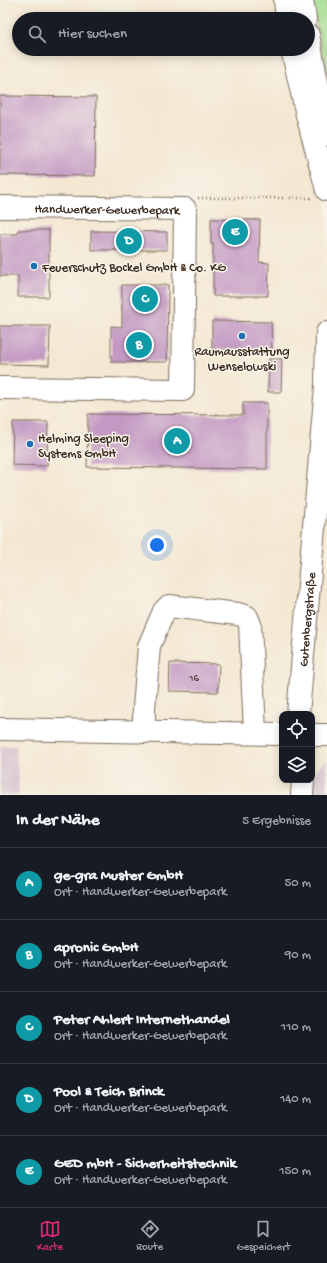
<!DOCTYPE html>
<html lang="de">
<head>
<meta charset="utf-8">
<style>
	:root { --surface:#171b24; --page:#20242c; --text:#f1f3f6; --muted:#9ea1a6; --line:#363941; --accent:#db2777 }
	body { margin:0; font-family:"Gochi Hand",sans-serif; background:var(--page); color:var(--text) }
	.controls { position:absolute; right:12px; bottom:12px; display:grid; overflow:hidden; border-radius:8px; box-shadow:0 2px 10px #0003 }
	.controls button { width:36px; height:36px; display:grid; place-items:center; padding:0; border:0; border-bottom:1px solid var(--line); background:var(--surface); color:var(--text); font:20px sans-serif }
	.you { position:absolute; left:157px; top:545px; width:14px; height:14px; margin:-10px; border:3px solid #fff; border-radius:50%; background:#1a73e8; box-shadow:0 0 0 6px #1a73e833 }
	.badge { display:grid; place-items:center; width:26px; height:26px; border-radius:50%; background:var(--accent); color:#fff; font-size:13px; font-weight:700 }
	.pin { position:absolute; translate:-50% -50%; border:2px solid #fff; box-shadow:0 1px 4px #0006 }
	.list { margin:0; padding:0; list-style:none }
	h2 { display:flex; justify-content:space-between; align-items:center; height:52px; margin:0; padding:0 16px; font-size:17px }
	h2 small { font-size:13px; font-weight:400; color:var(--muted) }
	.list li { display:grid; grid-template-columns:26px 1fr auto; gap:12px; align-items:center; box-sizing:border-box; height:72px; padding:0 16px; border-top:1px solid var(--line) }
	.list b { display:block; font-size:15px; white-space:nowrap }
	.list p { margin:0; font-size:13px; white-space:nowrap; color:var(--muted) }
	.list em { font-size:13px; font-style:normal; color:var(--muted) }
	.icon { flex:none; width:22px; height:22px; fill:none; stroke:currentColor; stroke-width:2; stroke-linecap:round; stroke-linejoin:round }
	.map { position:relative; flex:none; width:327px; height:795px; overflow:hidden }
	.search { position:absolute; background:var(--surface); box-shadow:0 2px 10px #0003; left:12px; right:12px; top:12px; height:44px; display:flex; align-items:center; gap:10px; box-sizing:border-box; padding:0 14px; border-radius:22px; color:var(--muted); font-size:15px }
	.sheet { height:412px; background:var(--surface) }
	nav { display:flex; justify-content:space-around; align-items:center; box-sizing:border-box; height:56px; border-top:1px solid var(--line); background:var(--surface); font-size:11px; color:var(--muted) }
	nav a { display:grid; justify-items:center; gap:2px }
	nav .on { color:var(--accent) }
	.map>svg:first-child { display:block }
	.industrial { fill:#d1bdcc }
	.green { fill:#a4dd8f; stroke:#708456 }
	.building { fill:#c399c3 }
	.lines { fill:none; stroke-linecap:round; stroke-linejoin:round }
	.minor-casing { stroke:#7c6c5d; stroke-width:24 }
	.path { stroke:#7c6c5d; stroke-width:2.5; stroke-dasharray:1 3; stroke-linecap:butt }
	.minor { stroke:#fff; stroke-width:22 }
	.poi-dot { fill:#1f6fb2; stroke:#f7f3e8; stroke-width:1.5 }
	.labels { text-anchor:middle; stroke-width:3; stroke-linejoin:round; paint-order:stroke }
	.number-label { font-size:11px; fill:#5d4647 }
	.street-label { font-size:13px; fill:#3b2a1e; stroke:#f7f3e8 }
	.poi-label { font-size:13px; fill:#3b2a1e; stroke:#f7f3e8; text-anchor:start }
</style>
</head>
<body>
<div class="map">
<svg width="327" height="795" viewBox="0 0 327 795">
	<rect width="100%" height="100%" fill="#f7f3e8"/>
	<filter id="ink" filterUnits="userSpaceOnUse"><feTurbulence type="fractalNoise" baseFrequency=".025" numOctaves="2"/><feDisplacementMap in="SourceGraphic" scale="8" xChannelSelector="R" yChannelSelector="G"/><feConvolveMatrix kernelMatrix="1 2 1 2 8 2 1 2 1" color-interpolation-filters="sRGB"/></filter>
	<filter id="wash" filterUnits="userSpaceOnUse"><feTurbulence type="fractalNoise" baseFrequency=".012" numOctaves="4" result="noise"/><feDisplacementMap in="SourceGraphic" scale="16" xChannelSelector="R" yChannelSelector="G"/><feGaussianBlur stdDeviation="0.9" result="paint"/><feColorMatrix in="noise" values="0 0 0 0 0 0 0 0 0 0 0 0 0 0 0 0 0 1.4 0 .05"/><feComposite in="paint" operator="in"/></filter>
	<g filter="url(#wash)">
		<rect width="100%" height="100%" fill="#f4e8d3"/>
		<!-- industrial -->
		<path class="industrial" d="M0 746H16L19 795H0Z
			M327 759V795H308L316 770Z"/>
		<!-- green -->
		<path class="green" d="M312 0H327V76Z"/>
		<g id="blocks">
			<!-- building -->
			<path class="building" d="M0 96 96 97 95 176 0 175Z
				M211 219 260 220 259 262 269 263 268 296H213V244H211Z
				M18 230H49V297H18V276H0V234H18Z
				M91 231 167 232V250H91Z
				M122 285H168L167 362H111V326L122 327Z
				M212 321 271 322 272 351 212 350Z
				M0 326H50L49 365 0 364Z
				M269 359H282L281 392H268Z
				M243 403H267V469L87 467 88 414 243 415Z
				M13 422H48L47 466 12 465Z
				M170 663 219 664 218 692 169 691Z"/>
		</g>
	</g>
	<g filter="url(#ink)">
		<use href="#blocks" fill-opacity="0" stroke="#7c6c5d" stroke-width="1"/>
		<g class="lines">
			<defs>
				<g id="minor">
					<path d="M285 0 287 19"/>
					<path d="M302 0 305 19"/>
					<path d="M308 35 320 98 323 135"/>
					<path d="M292 49 307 115 327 190"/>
					<path id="s1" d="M0 207 185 209 183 390 0 388"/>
					<path id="s2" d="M298 714 326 386 327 333"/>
					<path d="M0 729 282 734"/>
					<path d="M144 732V708L149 646 164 611 169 606 238 614 247 617 250 624 255 733"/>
					<path d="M312 735H327"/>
					<path d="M302 795 303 780"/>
				</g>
			</defs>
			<!-- minor casing -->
			<use href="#minor" class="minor-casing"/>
			<!-- path -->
			<path class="path" d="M198 198H311"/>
			<!-- minor -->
			<use href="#minor" class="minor"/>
		</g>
	</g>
	<!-- markers -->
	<g class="poi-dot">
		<circle cx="34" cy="266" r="4"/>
		<circle cx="242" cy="336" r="4"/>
		<circle cx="30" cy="444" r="4"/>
	</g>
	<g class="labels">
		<!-- number labels -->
		<g class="number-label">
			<text x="194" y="681">16</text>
		</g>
		<!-- street labels -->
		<g class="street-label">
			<text dy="5" stroke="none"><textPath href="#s1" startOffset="107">Handwerker-Gewerbepark</textPath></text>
			<text dy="5" stroke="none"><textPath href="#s2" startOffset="95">Gutenbergstraße</textPath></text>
		</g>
		<!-- poi labels -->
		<g class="poi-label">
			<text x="42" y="271">Feuerschutz Bockel GmbH &amp; Co. KG</text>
			<text x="242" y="355" text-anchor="middle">Raumausstattung<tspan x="242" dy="15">Wenselowski</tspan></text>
			<text x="38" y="442">Helming Sleeping<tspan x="38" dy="15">Systems GmbH</tspan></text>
		</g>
	</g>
</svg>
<div class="controls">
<button><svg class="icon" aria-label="locate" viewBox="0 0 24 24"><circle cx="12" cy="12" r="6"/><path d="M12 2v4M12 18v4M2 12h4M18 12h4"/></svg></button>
<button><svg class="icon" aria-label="layers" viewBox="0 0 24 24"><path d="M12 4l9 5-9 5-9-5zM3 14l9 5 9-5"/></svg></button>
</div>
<div class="you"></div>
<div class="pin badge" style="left:177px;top:441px;background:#0f9aa8">A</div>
<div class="pin badge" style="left:139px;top:345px;background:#0f9aa8">B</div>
<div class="pin badge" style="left:145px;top:299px;background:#0f9aa8">C</div>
<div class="pin badge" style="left:129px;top:241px;background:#0f9aa8">D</div>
<div class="pin badge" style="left:235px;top:232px;background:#0f9aa8">E</div>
<div class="search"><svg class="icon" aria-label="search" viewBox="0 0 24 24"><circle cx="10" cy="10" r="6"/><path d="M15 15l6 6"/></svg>Hier suchen</div>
</div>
<section class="sheet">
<h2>In der Nähe<small>5 Ergebnisse</small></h2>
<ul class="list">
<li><span class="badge" style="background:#0f9aa8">A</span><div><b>ge-gra Muster GmbH</b><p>Ort · Handwerker-Gewerbepark</p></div><em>50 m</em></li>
<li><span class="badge" style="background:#0f9aa8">B</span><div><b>apronic GmbH</b><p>Ort · Handwerker-Gewerbepark</p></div><em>90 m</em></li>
<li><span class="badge" style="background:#0f9aa8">C</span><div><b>Peter Ahlert Internethandel</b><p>Ort · Handwerker-Gewerbepark</p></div><em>110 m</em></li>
<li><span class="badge" style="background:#0f9aa8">D</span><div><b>Pool &amp; Teich Brinck</b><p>Ort · Handwerker-Gewerbepark</p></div><em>140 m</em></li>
<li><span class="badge" style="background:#0f9aa8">E</span><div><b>GED mbH - Sicherheitstechnik</b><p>Ort · Handwerker-Gewerbepark</p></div><em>150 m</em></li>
</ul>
</section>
<nav>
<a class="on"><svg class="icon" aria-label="map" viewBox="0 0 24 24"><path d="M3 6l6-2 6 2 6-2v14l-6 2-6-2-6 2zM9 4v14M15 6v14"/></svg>Karte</a>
<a><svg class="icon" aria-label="directions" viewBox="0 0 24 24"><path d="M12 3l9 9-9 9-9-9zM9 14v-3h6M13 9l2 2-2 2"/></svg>Route</a>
<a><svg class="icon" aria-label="saved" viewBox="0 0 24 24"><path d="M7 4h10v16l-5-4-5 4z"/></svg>Gespeichert</a>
</nav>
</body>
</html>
